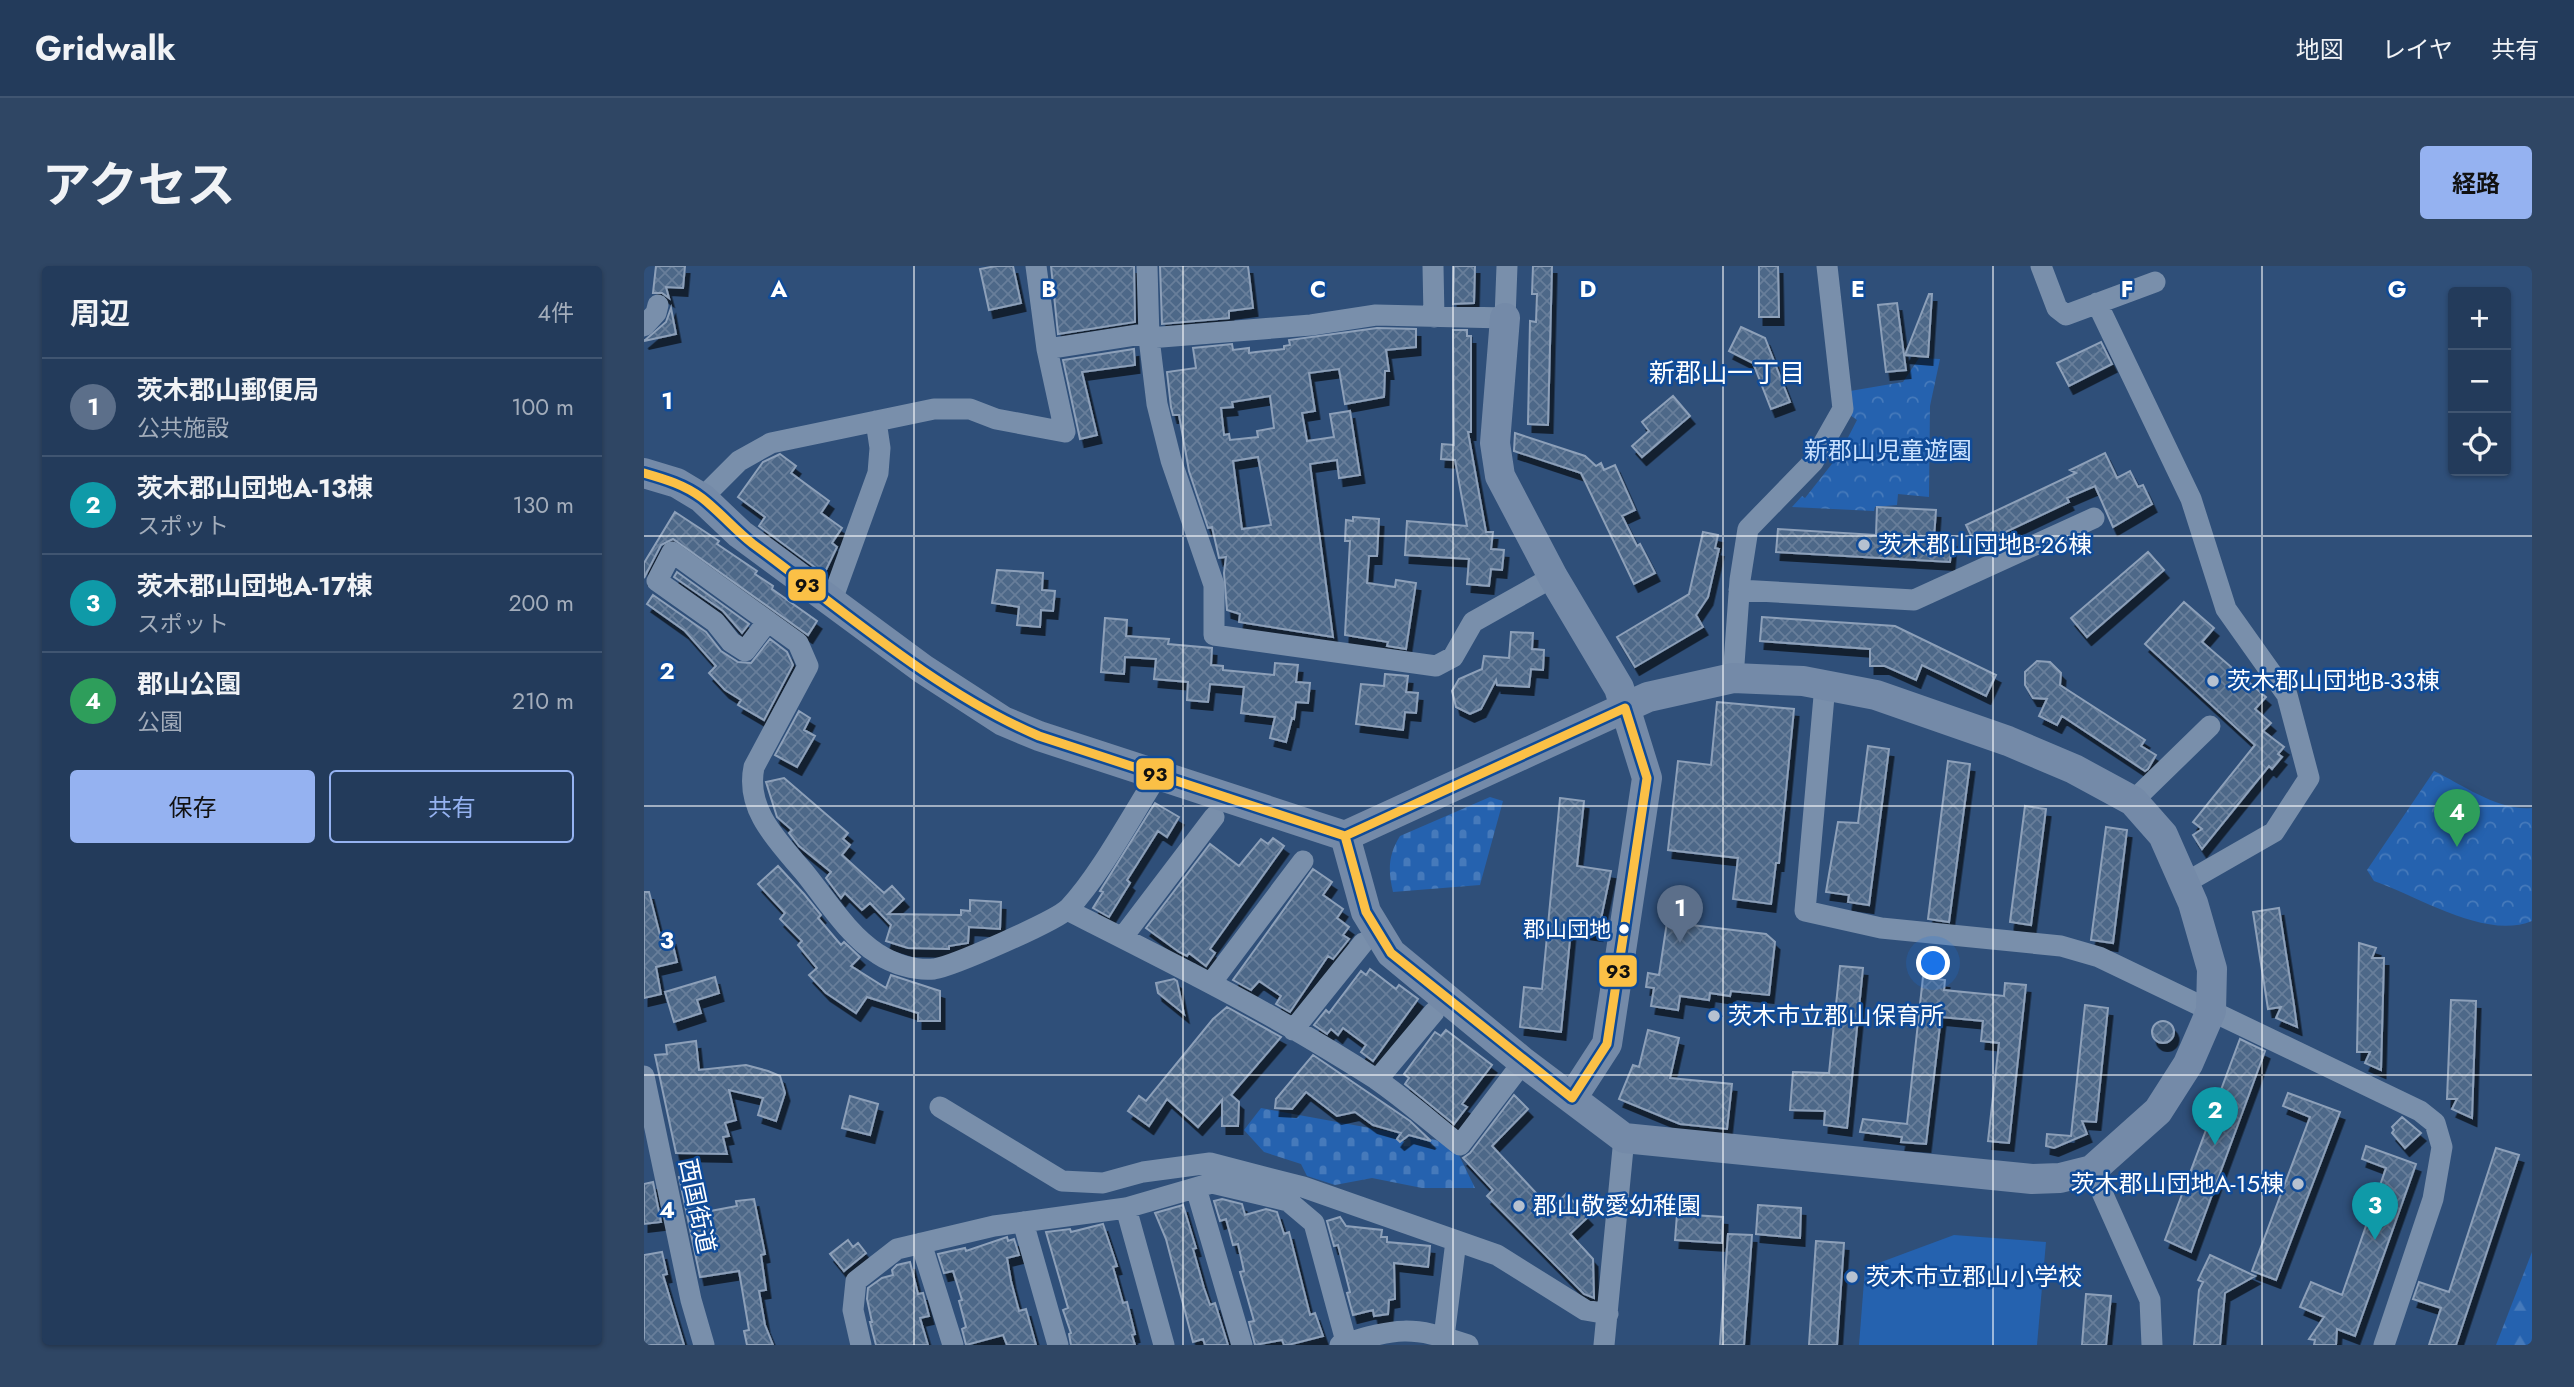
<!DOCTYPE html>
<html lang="ja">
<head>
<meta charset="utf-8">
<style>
	:root { --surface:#233b5b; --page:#2f4664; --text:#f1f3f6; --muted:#a3adbb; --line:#405571; --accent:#95b2f1 }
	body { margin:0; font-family:Jost,"Noto Sans JP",sans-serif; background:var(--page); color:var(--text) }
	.controls { position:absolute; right:21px; top:21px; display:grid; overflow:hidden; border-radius:7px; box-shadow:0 2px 5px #0004 }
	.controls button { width:63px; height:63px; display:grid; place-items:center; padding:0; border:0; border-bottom:2px solid var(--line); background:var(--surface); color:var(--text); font:35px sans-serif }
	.you { position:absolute; left:1290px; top:698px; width:24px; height:24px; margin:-18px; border:5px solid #fff; border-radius:50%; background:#1a73e8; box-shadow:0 0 0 10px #1a73e833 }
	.badge { display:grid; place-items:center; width:46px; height:46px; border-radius:50%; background:var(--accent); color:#fff; font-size:23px; font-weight:700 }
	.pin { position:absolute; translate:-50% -58px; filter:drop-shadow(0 2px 4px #0008) }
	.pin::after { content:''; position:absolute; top:37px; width:24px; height:21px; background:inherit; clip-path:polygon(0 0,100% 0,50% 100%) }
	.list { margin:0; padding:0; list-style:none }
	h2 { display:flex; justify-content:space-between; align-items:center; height:91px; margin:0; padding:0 28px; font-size:30px }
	h2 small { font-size:23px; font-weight:400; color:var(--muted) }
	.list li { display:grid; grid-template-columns:46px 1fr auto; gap:21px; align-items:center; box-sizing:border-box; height:98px; padding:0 28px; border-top:2px solid var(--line) }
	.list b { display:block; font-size:26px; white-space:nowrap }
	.list p { margin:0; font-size:23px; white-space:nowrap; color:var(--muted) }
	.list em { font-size:23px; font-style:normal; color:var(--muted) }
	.actions { display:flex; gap:14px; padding:21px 28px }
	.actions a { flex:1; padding:16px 0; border:2px solid var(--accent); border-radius:7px; text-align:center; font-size:24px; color:var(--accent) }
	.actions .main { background:var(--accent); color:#111 }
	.icon { flex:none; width:38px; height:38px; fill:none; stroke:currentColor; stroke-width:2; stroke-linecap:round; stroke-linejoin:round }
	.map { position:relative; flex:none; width:1888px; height:1079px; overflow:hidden; border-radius:7px }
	header { display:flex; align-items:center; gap:42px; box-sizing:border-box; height:98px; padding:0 35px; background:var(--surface); border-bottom:2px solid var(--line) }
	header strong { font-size:33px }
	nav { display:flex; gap:38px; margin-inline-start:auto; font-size:24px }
	.intro { display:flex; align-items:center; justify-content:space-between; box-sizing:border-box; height:168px; padding:0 42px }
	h1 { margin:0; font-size:49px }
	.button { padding:18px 32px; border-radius:7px; background:var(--accent); color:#111; font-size:24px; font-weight:700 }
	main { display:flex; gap:42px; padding:0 42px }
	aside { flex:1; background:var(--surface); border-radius:7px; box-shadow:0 2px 5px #0004 }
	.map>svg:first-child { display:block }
	.forest { fill:url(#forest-firs) }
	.cemetery { fill:url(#cemetery-stones) }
	.park { fill:url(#park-crowns) }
	.pitch { fill:#2562af }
	.building { fill:url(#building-cross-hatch); stroke:#8da0b9; stroke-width:2; fill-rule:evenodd; filter:url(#shadow) }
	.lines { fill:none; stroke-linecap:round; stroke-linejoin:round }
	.street { stroke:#798fab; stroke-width:21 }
	.secondary { stroke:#748aa8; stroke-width:30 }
	.bus-1-casing { stroke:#104b98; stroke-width:14 }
	.bus-1 { stroke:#fbc046; stroke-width:9 }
	.grid { fill:none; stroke:#fff; stroke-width:2; stroke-opacity:0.55 }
	.poi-dot { fill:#b6c1d0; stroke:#104b98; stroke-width:2.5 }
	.bus-dot { fill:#fff; stroke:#104b98; stroke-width:2.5 }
	.labels { text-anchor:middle; stroke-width:5; stroke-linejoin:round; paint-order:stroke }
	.bus-label { font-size:22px; fill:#fff; stroke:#104b98; text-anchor:end }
	.park-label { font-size:24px; fill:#c9e1fe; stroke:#104b98 }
	.poi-label { font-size:24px; fill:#fff; stroke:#104b98; text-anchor:start }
	.street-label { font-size:24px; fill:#fff; stroke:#104b98 }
	.neighbourhood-label { font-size:26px; fill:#fff; stroke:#104b98 }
	.grid-label { font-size:23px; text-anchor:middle; font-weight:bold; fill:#fff; stroke:#104b98; stroke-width:5; stroke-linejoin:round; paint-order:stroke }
	.line-badge { stroke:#104b98; stroke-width:2.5 }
	.pale-badge-label { font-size:19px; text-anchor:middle; font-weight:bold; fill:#111 }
</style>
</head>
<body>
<header>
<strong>Gridwalk</strong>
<nav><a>地図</a><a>レイヤ</a><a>共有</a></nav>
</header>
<div class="intro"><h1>アクセス</h1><a class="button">経路</a></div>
<main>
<aside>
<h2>周辺<small>4件</small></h2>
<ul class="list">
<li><span class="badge" style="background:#5c6f8a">1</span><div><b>茨木郡山郵便局</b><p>公共施設</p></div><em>100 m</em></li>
<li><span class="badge" style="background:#0f9aa8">2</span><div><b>茨木郡山団地A-13棟</b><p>スポット</p></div><em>130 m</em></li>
<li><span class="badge" style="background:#0f9aa8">3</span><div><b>茨木郡山団地A-17棟</b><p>スポット</p></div><em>200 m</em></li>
<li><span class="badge" style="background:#2e9e5b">4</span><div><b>郡山公園</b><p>公園</p></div><em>210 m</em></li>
</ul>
<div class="actions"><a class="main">保存</a><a>共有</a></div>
</aside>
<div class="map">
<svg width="1888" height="1079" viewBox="0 0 1888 1079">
	<defs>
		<pattern id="forest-firs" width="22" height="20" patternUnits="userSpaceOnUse" patternTransform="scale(1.75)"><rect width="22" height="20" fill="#2562af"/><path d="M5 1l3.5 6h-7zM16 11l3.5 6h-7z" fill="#467abb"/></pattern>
		<pattern id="cemetery-stones" width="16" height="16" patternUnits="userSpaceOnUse" patternTransform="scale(1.75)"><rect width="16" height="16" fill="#2562af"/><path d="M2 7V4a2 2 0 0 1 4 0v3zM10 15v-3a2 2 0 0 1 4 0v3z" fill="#467abb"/></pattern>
		<pattern id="park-crowns" width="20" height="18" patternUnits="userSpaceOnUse" patternTransform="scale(1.75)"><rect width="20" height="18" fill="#2562af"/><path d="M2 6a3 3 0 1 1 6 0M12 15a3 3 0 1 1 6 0" fill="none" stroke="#467abb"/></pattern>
		<pattern id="building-cross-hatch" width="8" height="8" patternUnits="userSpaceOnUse" patternTransform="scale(1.75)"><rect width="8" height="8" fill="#4d6788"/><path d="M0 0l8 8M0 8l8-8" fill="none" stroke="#687e9a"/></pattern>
		<filter id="shadow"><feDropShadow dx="4.5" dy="8" stdDeviation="0" flood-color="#0009"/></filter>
	</defs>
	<rect width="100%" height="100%" fill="#2f4f79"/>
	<!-- forest -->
	<path class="forest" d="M1888 986V1079H1852Z"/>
	<!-- cemetery -->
	<path class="cemetery" d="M846 531 859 535 836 619 749 626C744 605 744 589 756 570Z
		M617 842 792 874 813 885 831 922H778L728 912 691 919 663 910 657 898 620 886 600 864Z"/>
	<!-- park -->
	<path class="park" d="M1275 92 1296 93 1286 140 1285 231 1254 228 1253 239 1231 241 1230 245 1148 241 1158 230 1161 232 1195 189 1213 154 1203 147 1206 125 1259 116Z
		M1790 505C1819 519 1854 545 1888 542V655C1841 674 1776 631 1730 615L1723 604Z"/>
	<!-- pitch -->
	<path class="pitch" d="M1310 969 1402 976 1393 1079H1215L1221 1002Z"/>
	<!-- building -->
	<path class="building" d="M12 0H41L39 22 22 21 25 32 18 27H9Z
		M352 0H369L377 37 345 44 336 3Z
		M407 0H490L491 56 414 68Z
		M516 0H604L609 42 585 45V52L518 58Z
		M810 0H831L830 37 809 38Z
		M889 0H908L904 159 884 158 886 55 892 56 893 28H888Z
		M1115 0H1134L1135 51H1115Z
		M1285 28H1288L1284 91 1261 89Z
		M1253 37 1262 104 1242 106 1234 39Z
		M27 42 32 68 0 75 22 56Z
		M1097 61 1121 72 1146 136 1127 143 1109 97 1085 85Z
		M733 62 772 63V81L742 84 745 105H741L740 131 701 138 695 103 665 107 671 145 658 147 663 175 690 171 686 148 706 145 716 209 695 212 693 194 666 198 689 371 595 356 596 348 583 344 580 307 582 291 575 292 568 261 564 262 545 205 535 149H529L527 141 523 106 552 102 549 82 588 78 589 84 605 82V87L612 86 640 83V80L646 79 645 74ZM626 130 630 162 613 165 614 171 586 174 585 168 580 169 577 142 589 141 588 136ZM614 191 627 259 598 263 589 195Z
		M809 64H823V70H827V166H824L842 266H849L847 283 860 284 858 304 847 303 845 320 823 318 825 293 761 289 763 255 823 260 811 194 797 193 798 178 810 179Z
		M1457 76 1468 98 1425 120 1413 97Z
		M490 83 491 99 438 106 453 169 436 173 419 94Z
		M1029 130 1046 150 998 191 988 180 1005 165 998 156Z
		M871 167 941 190 952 200 957 197 960 204 971 199 991 244 978 250 993 280 996 278 1011 307 990 318 937 207 870 185Z
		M1461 187 1473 212 1486 205 1494 221 1499 219 1508 238 1469 261 1451 220 1423 232 1425 236 1332 280 1322 259 1432 207 1426 204Z
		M136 188 152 200 147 207 185 235 177 247 198 262 188 277 193 281 180 308 115 260 121 251 94 231 119 196Z
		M1233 241 1292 244 1290 272 1308 273 1306 296 1132 286 1134 263 1232 269Z
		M31 246 75 275 73 278 113 305 111 308 129 320 128 323 173 355 164 369 29 273 17 279 0 312V297Z
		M709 251 735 253 733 290H725L723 317 751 321 752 314 772 317 762 383 743 380 744 376 701 369 706 275H701L702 254 709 255Z
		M1059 266 1074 269 1071 282 1075 283 1064 331 1052 349 1059 361 991 401 973 371 1045 328Z
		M1504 286 1520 304 1443 371 1427 352Z
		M353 304 399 307 398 324 411 325 409 345 397 344 396 361 373 359 375 341 348 337Z
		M33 306 105 358 98 367 79 345 30 311Z
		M9 329 62 366 77 385 94 396 107 397 126 373 143 386 149 399 120 454 94 439 97 434 81 424 65 407 72 400 41 365 3 338Z
		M1540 336 1570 362 1558 376 1622 431 1611 443 1627 457 1619 465 1640 481 1634 488 1638 491 1628 503 1625 500 1558 583 1549 569 1558 563 1549 556 1611 479 1501 378Z
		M1118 351 1251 360 1352 409 1342 430 1278 399 1272 414 1241 400H1226V383L1116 375Z
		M461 352 483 354 482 370 525 373 524 378 568 382 567 399 579 400V404L630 409 631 397 654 399 652 416 666 417 664 437 652 436 650 453 648 452 642 476 626 472 631 451 597 447 600 421 566 418 564 436 543 434 544 416 510 413 512 393 481 391 480 408 457 406Z
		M867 366 889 367 888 383 900 384 899 404 887 403 885 421 853 419 852 414 837 443 826 448 812 441 808 425 815 413 838 403 840 390 865 392Z
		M1393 395 1406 396 1417 407 1416 419 1501 474 1497 480 1512 489 1504 503 1501 505 1418 450 1413 459 1395 450 1403 433 1389 432 1381 419V406Z
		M741 408 764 410 762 426 774 427 772 447 761 446 759 464 712 458 717 418 740 420Z
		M1073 436 1150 443 1135 597H1132L1127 638 1089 633 1094 592 1024 584 1034 495 1067 499Z
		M155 445 166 452 160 464 171 470 153 501 131 489Z
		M1224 480 1245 483 1225 639 1204 636 1205 629 1182 626 1194 556 1214 557Z
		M1304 495 1326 498 1305 656 1284 653Z
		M140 512 204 567 199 573 206 579 198 589 240 627 248 620 260 633 244 648 317 649V644L326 645V634L357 636 356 663 325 661 324 677 305 680V683L264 682 242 675 247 659 226 637 218 644 201 627 197 632 182 612 187 606 155 580 145 567 148 564 133 551 122 516Z
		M916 532 940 535 933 600 967 605 954 667 927 663 917 766 876 761 880 721 898 723Z
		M511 537 535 551 523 571 514 565 483 614 486 617 465 651 449 642 459 626 456 625Z
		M1381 540 1402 543 1387 659 1366 656Z
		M1462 561 1483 564 1469 677 1447 674Z
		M629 572 640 580 566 683 571 687 562 700 545 687 543 690 535 686 502 662 566 578 595 600 617 573 624 578Z
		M134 600 160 628 177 649 174 652 197 679 200 676 216 691 207 700 242 722 247 709 296 725V755H274V747L223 731 212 747 182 727 165 709 173 702 154 679 158 675 136 653 141 647 114 618Z
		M669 603 688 616 679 629 699 643 693 652 705 661 699 669 705 673 689 693 684 690 646 746 632 738 637 730 615 715 607 724 589 714Z
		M0 626H5L17 673 27 671 33 696 12 701 17 728 0 732Z
		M1635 642 1650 739 1653 761 1632 752 1637 741 1624 743 1609 646Z
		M1023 656 1122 668 1131 676 1125 729 1087 725 1086 730 1066 727 1065 734 1036 730 1034 744 1007 740 1010 722 1002 721 1004 707 1015 709Z
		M1715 677 1732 682 1728 692H1740L1737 804 1721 797 1726 786H1713Z
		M1196 700 1219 702 1203 862 1180 859 1181 845 1146 844 1149 806 1185 807Z
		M726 703 752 723 755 719 774 733 729 795 717 786 722 779 699 762 694 769 687 763 683 768 670 759 682 744 685 747 717 705 722 709Z
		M71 711 75 727 53 734 57 747 30 756 21 726Z
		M1279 711 1301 714 1300 724 1360 730 1361 717 1382 719 1365 877 1344 875 1355 777 1337 775 1339 755 1297 751 1282 878 1257 876 1258 871 1216 866 1219 853 1263 858Z
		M530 713 533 715 540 748 514 727 512 717Z
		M1807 734 1832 735 1828 852 1808 843 1813 833H1803Z
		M1441 739 1464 742 1452 856 1438 855 1443 868 1410 882 1402 880 1403 868 1427 870Z
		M583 741 637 771 587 829 595 836 594 860H578V834L554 861 523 833 505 860 484 845 495 830 502 835 569 753Z
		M1508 766a11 11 0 1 1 22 0a11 11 0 1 1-22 0Z
		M802 764 848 799 818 838 823 841 810 858 761 818 765 812 760 808 791 766 797 770Z
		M1004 764 1035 772 1026 812 1088 818 1083 863 1036 858 975 833 989 799 995 801Z
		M1596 773 1621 785 1547 986 1521 974Z
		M52 775 55 804 102 799 124 805 136 810 141 827 132 855 114 849 119 832 85 824 92 854 81 857 85 870 79 871 83 888 32 887 11 789 23 788 22 779Z
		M669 789 766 855 787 875 765 869 756 876 753 873 757 867 729 859 711 846 693 850 662 826 648 843 631 842 632 833Z
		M1644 827 1696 846 1632 1014 1608 1005 1666 851 1639 840Z
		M870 829 884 843 848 880 907 943 922 928 944 951 926 968 949 993 950 1032 940 1028 843 930 849 924 819 892 826 887Z
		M206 830 234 838 226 869 198 862Z
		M1758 851 1777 867 1761 882 1748 867 1750 864 1748 861Z
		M1722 880 1772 898 1711 1070 1693 1063 1692 1079H1670L1671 1074 1665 1073 1680 1051 1656 1041 1667 1016 1698 1029 1742 902 1718 893Z
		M1852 882 1875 889 1812 1079H1785L1797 1042 1769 1033 1775 1016 1805 1026Z
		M53 907 61 946 93 940 92 935 110 933 121 988 117 989 122 1024 115 1025 121 1059 129 1079H103L100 1065 105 1064 95 1005 56 1011 35 911Z
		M9 916 17 956 0 958V918Z
		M578 933 598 938 601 949 622 943 633 946 640 968 645 966 666 1049 671 1047 679 1070 644 1079H640L638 1074 611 1079 605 1056 610 1055 596 1006 600 1005 594 978 589 979 582 953 576 955 570 935Z
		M539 939 552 982 549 983 560 1022 566 1039 571 1037 584 1079H561L559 1073 549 1076 522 973 511 947Z
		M1114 939 1157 942 1156 972 1112 968Z
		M1033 948 1079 951 1078 977 1031 974Z
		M696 951 702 960 738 964 737 971H743V976L786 980 784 1001 750 997 751 1033 745 1034 744 1048 730 1050 729 1044 709 1049 703 1027 706 1026 694 979 690 980 683 955Z
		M459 958 473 1000 469 1001 479 1037 483 1036 491 1068 488 1069 491 1079H427L425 1068 427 1067 419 1044 424 1042 402 966 426 963 427 966Z
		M1084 968 1108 969 1100 1079H1076Z
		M363 971 364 975 370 973 375 989 363 992 367 1015 375 1045 382 1043 392 1079H363L359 1069 322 1079 318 1063 322 1061 315 1035 318 1034 309 1005 300 1007 294 988 321 982 322 985Z
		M204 974 209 981 214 977 222 987 200 1005 186 988Z
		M1172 975 1200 977 1193 1079H1165Z
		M18 986 23 1008 19 1009 40 1079H0V989Z
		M1566 989 1611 1010 1581 1027 1576 1079H1550L1555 1024 1559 1016 1554 1014Z
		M266 996 274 1028 279 1027 285 1050 276 1052 284 1079H232L226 1056H228L223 1033 224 1022 238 1012 249 1009 248 1004 253 999Z
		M1442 1028 1467 1030 1462 1079H1438Z"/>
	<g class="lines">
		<!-- street -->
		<path class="street" d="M503 0 505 72 513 138 527 194 570 319V369L792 400 809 391 829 356 909 311
			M789 0 790 51
			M1397 0 1413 42 1422 49 1511 16
			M1453 37 1547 233 1582 343 1643 429 1665 512 1630 566 1541 617
			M0 60 12 47 14 39
			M505 72 667 59 732 49 861 52 863 0
			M403 83 505 67
			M58 232 95 195 127 177 290 143H326L352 153 421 166 403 83 392 0
			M1095 324 1270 334 1450 252
			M188 334 234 207 236 182 232 155
			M124 355 101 385 87 376 71 356 13 315 28 286 154 377 164 400 110 501C101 544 134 575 160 606 182 633 204 669 234 688 249 698 272 705 290 703 309 700 412 655 425 642 456 609 488 549 513 510
			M1089 412 1096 314 1104 263 1169 196 1199 143 1183 0
			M1181 419 1161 645 1237 662 1417 680 1455 691 1776 845 1791 857 1798 881 1789 933 1740 1079
			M1489 535 1566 460
			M423 644C528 697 633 749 732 813 761 833 788 857 816 879L879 796
			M478 672 570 551
			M567 717 659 595
			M649 764 719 677
			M0 810 47 1034 60 1079
			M733 814 790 746
			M296 841 418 915 459 917 499 906 566 897 659 921 853 989 941 1044 964 1048
			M1448 904 1506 1034 1508 1079
			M552 922 598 1079
			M482 942 520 1079
			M379 956 414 1079
			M277 977 309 1079
			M800 1071 812 975
			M217 1079 209 1044 212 1015 253 983 350 960 482 942 568 917 644 935 670 957 703 1079
			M696 1079C754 1062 766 1059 824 1079
			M960 1079 980 872"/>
		<!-- secondary -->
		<path class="secondary" d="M861 52 851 177 856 210 909 311 975 422 1003 512 963 778 928 832
			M0 207 33 217 58 232 96 268 279 403 359 455 395 470 701 570 1004 431 1089 412 1159 415 1232 429 1364 475 1430 503 1489 535 1519 569 1549 637 1568 703 1567 745 1544 798 1514 845 1448 904 1416 912 1388 913 980 872 879 796 747 687 722 646 701 570"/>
		<defs>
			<path id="bus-1" d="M0 207C21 213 41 219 58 232 76 246 91 264 109 278 197 343 295 428 395 470L701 570
				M981 442 1003 512 963 778 928 832 747 687 722 646 701 570Z"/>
		</defs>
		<!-- bus-1 casing -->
		<use href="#bus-1" class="bus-1-casing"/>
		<!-- bus-1 -->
		<use href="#bus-1" class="bus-1"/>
	</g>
	<!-- grid -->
	<path class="grid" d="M270 0V1079M539 0V1079M809 0V1079M1079 0V1079M1349 0V1079M1618 0V1079M0 270H1888M0 540H1888M0 809H1888"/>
	<!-- markers -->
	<g class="poi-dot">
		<circle cx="1220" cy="279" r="7"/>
		<circle cx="1569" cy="415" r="7"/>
		<circle cx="1070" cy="750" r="7"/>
		<circle cx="1654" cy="918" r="7"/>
		<circle cx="875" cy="940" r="7"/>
		<circle cx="1208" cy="1011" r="7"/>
	</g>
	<circle class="bus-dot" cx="980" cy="663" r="6"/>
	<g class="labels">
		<!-- bus labels -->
		<g class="bus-label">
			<text x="967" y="671">郡山団地</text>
		</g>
		<!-- park labels -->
		<g class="park-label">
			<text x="1244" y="193">新郡山児童遊園</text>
		</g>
		<!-- poi labels -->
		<g class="poi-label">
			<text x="1234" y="287">茨木郡山団地B-26棟</text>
			<text x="1583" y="423">茨木郡山団地B-33棟</text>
			<text x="1084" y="758">茨木市立郡山保育所</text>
			<text x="1640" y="926" text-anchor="end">茨木郡山団地A-15棟</text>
			<text x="889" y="948">郡山敬愛幼稚園</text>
			<text x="1222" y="1019">茨木市立郡山小学校</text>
		</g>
		<!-- street labels -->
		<g class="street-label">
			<text transform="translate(53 940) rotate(78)" y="8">西国街道</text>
		</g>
		<!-- neighbourhood labels -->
		<g class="neighbourhood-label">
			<text x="1083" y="116">新郡山一丁目</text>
		</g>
	</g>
	<g class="grid-label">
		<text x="135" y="31">A</text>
		<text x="405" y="31">B</text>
		<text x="674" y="31">C</text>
		<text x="944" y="31">D</text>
		<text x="1214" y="31">E</text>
		<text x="1483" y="31">F</text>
		<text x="1753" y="31">G</text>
		<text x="23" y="143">1</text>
		<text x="23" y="413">2</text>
		<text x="23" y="682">3</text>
		<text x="23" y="952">4</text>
	</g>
	<g class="line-badge">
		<rect x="143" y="302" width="40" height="34" rx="7" fill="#fbc046"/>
		<rect x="491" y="491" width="40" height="34" rx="7" fill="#fbc046"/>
		<rect x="954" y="688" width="40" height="34" rx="7" fill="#fbc046"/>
	</g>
	<g class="pale-badge-label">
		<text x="163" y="326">93</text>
		<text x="511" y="515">93</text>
		<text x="974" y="712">93</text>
	</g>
</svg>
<div class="controls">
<button>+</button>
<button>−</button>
<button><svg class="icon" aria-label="locate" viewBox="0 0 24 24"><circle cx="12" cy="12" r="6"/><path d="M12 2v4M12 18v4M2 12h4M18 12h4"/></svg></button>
</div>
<div class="you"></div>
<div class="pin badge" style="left:1036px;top:677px;background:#5c6f8a">1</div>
<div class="pin badge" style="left:1571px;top:879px;background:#0f9aa8">2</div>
<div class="pin badge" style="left:1731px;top:974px;background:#0f9aa8">3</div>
<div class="pin badge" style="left:1813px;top:581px;background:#2e9e5b">4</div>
</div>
</main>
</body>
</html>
